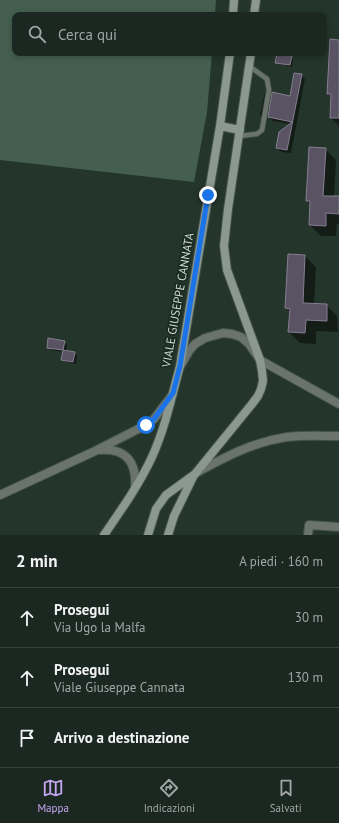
<!DOCTYPE html>
<html lang="it">
<head>
<meta charset="utf-8">
<style>
	:root { --surface:#1b2821; --page:#24302a; --text:#f1f3f6; --muted:#a0a6a5; --line:#39443f; --accent:#c6a6f0 }
	body { margin:0; font-family:"PT Sans",sans-serif; background:var(--page); color:var(--text) }
	.stop { position:absolute; width:12px; height:12px; margin:-9px; border:3px solid #1a73e8; border-radius:50%; background:#fff }
	.stop.end { background:#1a73e8; border-color:#fff; box-shadow:0 1px 4px #0008 }
	.list { margin:0; padding:0; list-style:none }
	h2 { display:flex; justify-content:space-between; align-items:center; height:52px; margin:0; padding:0 16px; font-size:17px }
	h2 small { font-size:13px; font-weight:400; color:var(--muted) }
	.list li { display:grid; grid-template-columns:26px 1fr auto; gap:12px; align-items:center; box-sizing:border-box; height:60px; padding:0 16px; border-top:1px solid var(--line) }
	.list b { display:block; font-size:15px; white-space:nowrap }
	.list p { margin:0; font-size:13px; white-space:nowrap; color:var(--muted) }
	.list em { font-size:13px; font-style:normal; color:var(--muted) }
	.icon { flex:none; width:22px; height:22px; fill:none; stroke:currentColor; stroke-width:2; stroke-linecap:round; stroke-linejoin:round }
	.map { position:relative; flex:none; width:339px; height:535px; overflow:hidden }
	.search { position:absolute; background:var(--surface); box-shadow:0 2px 6px #0003; left:12px; right:12px; top:12px; height:44px; display:flex; align-items:center; gap:10px; box-sizing:border-box; padding:0 14px; border-radius:8px; color:var(--muted); font-size:15px }
	.sheet { height:232px; background:var(--surface) }
	nav { display:flex; justify-content:space-around; align-items:center; box-sizing:border-box; height:56px; border-top:1px solid var(--line); background:var(--surface); font-size:11px; color:var(--muted) }
	nav a { display:grid; justify-items:center; gap:2px }
	nav .on { color:var(--accent) }
	.map>svg:first-child { display:block }
	.green { fill:#445f4f }
	.shadow { fill:#0007 }
	.building { fill:#5a5364; stroke:#857e91 }
	.lines { fill:none; stroke-linecap:round; stroke-linejoin:round }
	.lane-casing { stroke:#43534a; stroke-width:6 }
	.street-casing { stroke:#43534a; stroke-width:10 }
	.secondary-casing { stroke:#43534a; stroke-width:10 }
	.lane { stroke:#6a736e; stroke-width:4.5 }
	.street { stroke:#6a736e; stroke-width:8 }
	.secondary { stroke:#8a988f; stroke-width:8 }
	.route { stroke:#1a73e8; stroke-width:5 }
	.labels { text-anchor:middle; stroke-width:3.5; stroke-linejoin:round; paint-order:stroke }
	.street-label { font-size:12px; fill:#ced9d3; stroke:#1a2c22 }
</style>
</head>
<body>
<div class="map">
<svg width="339" height="535" viewBox="0 0 339 535">
	<rect width="100%" height="100%" fill="#24362c"/>
	<!-- green -->
	<path class="green" d="M0 0H216L215 15H15V53H212L207 112 194 182 0 160Z"/>
	<!-- shadow -->
	<path class="shadow" d="M339 41V126L331 118 332 97 328 94Z
		M291 57 293 59 292 67 278 64 276 63Z
		M301 75 305 79 291 153 281 152 277 148 291 124 273 121 269 117 290 97Z
		M265 92 266 94 262 117 260 115Z
		M325 149 336 160 334 197H339V224L337 223 336 236H321L310 225 311 205 307 201Z
		M305 256 316 267 314 304 326 305 337 316 338 332 316 331V344L300 343 289 332 290 312 286 308Z
		M64 342 67 345 66 352 74 353 77 356 76 364 66 362 62 359 64 352 51 350 48 347Z"/>
	<!-- building -->
	<path class="building" d="M330 39 339 40V118H330L331 94H327Z
		M277 53 292 56 290 65 275 63Z
		M294 73 302 74 287 150 276 148 279 132 292 122 268 117 272 92 290 96Z
		M309 147 326 148 323 196H339V214L326 213V226L309 225 310 201H306Z
		M288 254 305 255 303 303 327 304V321L306 320 305 333 288 332 290 309 285 308Z
		M48 338 65 341 63 350 75 352 73 362 61 360 63 350 47 348Z"/>
	<g class="lines">
		<defs>
			<path id="lane" d="M239 136 257 134 262 130 269 90 267 79 249 66"/>
			<path id="street" d="M181 365 189 351 195 344 205 338 223 333 232 334 241 337 249 344 260 360 339 404
				M99 450C126 447 137 463 135 487
				M196 473C225 457 253 442 287 437 304 435 322 436 339 436
				M0 495 93 452 146 425 154 419 173 394
				M308 535 309 525 339 527"/>
			<path id="secondary" d="M233 15 234 0
				M254 15 256 0
				M220 126 240 130
				M104 535C121 510 139 485 152 457 165 428 172 396 180 366L220 126 230 53
				M148 535 156 509 166 495 195 474 252 404 258 396 261 389 263 381 262 371 260 360 227 270 224 246 228 209 251 53
				M168 535 174 516 194 475"/>
		</defs>
		<!-- lane casing -->
		<use href="#lane" class="lane-casing"/>
		<!-- street casing -->
		<use href="#street" class="street-casing"/>
		<!-- secondary casing -->
		<use href="#secondary" class="secondary-casing"/>
		<!-- lane -->
		<use href="#lane" class="lane"/>
		<!-- street -->
		<use href="#street" class="street"/>
		<!-- secondary -->
		<use href="#secondary" class="secondary"/>
	</g>
	<g class="lines">
		<!-- route -->
		<path class="route" d="M146 425 154 419 173 393 180 366 208 195"/>
	</g>
	<g class="labels">
		<!-- street labels -->
		<g class="street-label">
			<text transform="translate(178 300) rotate(-80)" y="4">VIALE GIUSEPPE CANNATA</text>
		</g>
	</g>
</svg>
<div class="stop" style="left:146px;top:425px"></div>
<div class="stop end" style="left:208px;top:195px"></div>
<div class="search"><svg class="icon" aria-label="search" viewBox="0 0 24 24"><circle cx="10" cy="10" r="6"/><path d="M15 15l6 6"/></svg>Cerca qui</div>
</div>
<section class="sheet">
<h2>2 min<small>A piedi · 160 m</small></h2>
<ul class="list">
<li><svg class="icon" aria-label="ahead" viewBox="0 0 24 24"><path d="M12 20V5M6 11l6-6 6 6"/></svg><div><b>Prosegui</b><p>Via Ugo la Malfa</p></div><em>30 m</em></li>
<li><svg class="icon" aria-label="ahead" viewBox="0 0 24 24"><path d="M12 20V5M6 11l6-6 6 6"/></svg><div><b>Prosegui</b><p>Viale Giuseppe Cannata</p></div><em>130 m</em></li>
<li><svg class="icon" aria-label="arrive" viewBox="0 0 24 24"><path d="M6 21V4h12l-3 4 3 4H6"/></svg><div><b>Arrivo a destinazione</b></div></li>
</ul>
</section>
<nav>
<a class="on"><svg class="icon" aria-label="map" viewBox="0 0 24 24"><path d="M3 6l6-2 6 2 6-2v14l-6 2-6-2-6 2zM9 4v14M15 6v14"/></svg>Mappa</a>
<a><svg class="icon" aria-label="directions" viewBox="0 0 24 24"><path d="M12 3l9 9-9 9-9-9zM9 14v-3h6M13 9l2 2-2 2"/></svg>Indicazioni</a>
<a><svg class="icon" aria-label="saved" viewBox="0 0 24 24"><path d="M7 4h10v16l-5-4-5 4z"/></svg>Salvati</a>
</nav>
</body>
</html>
